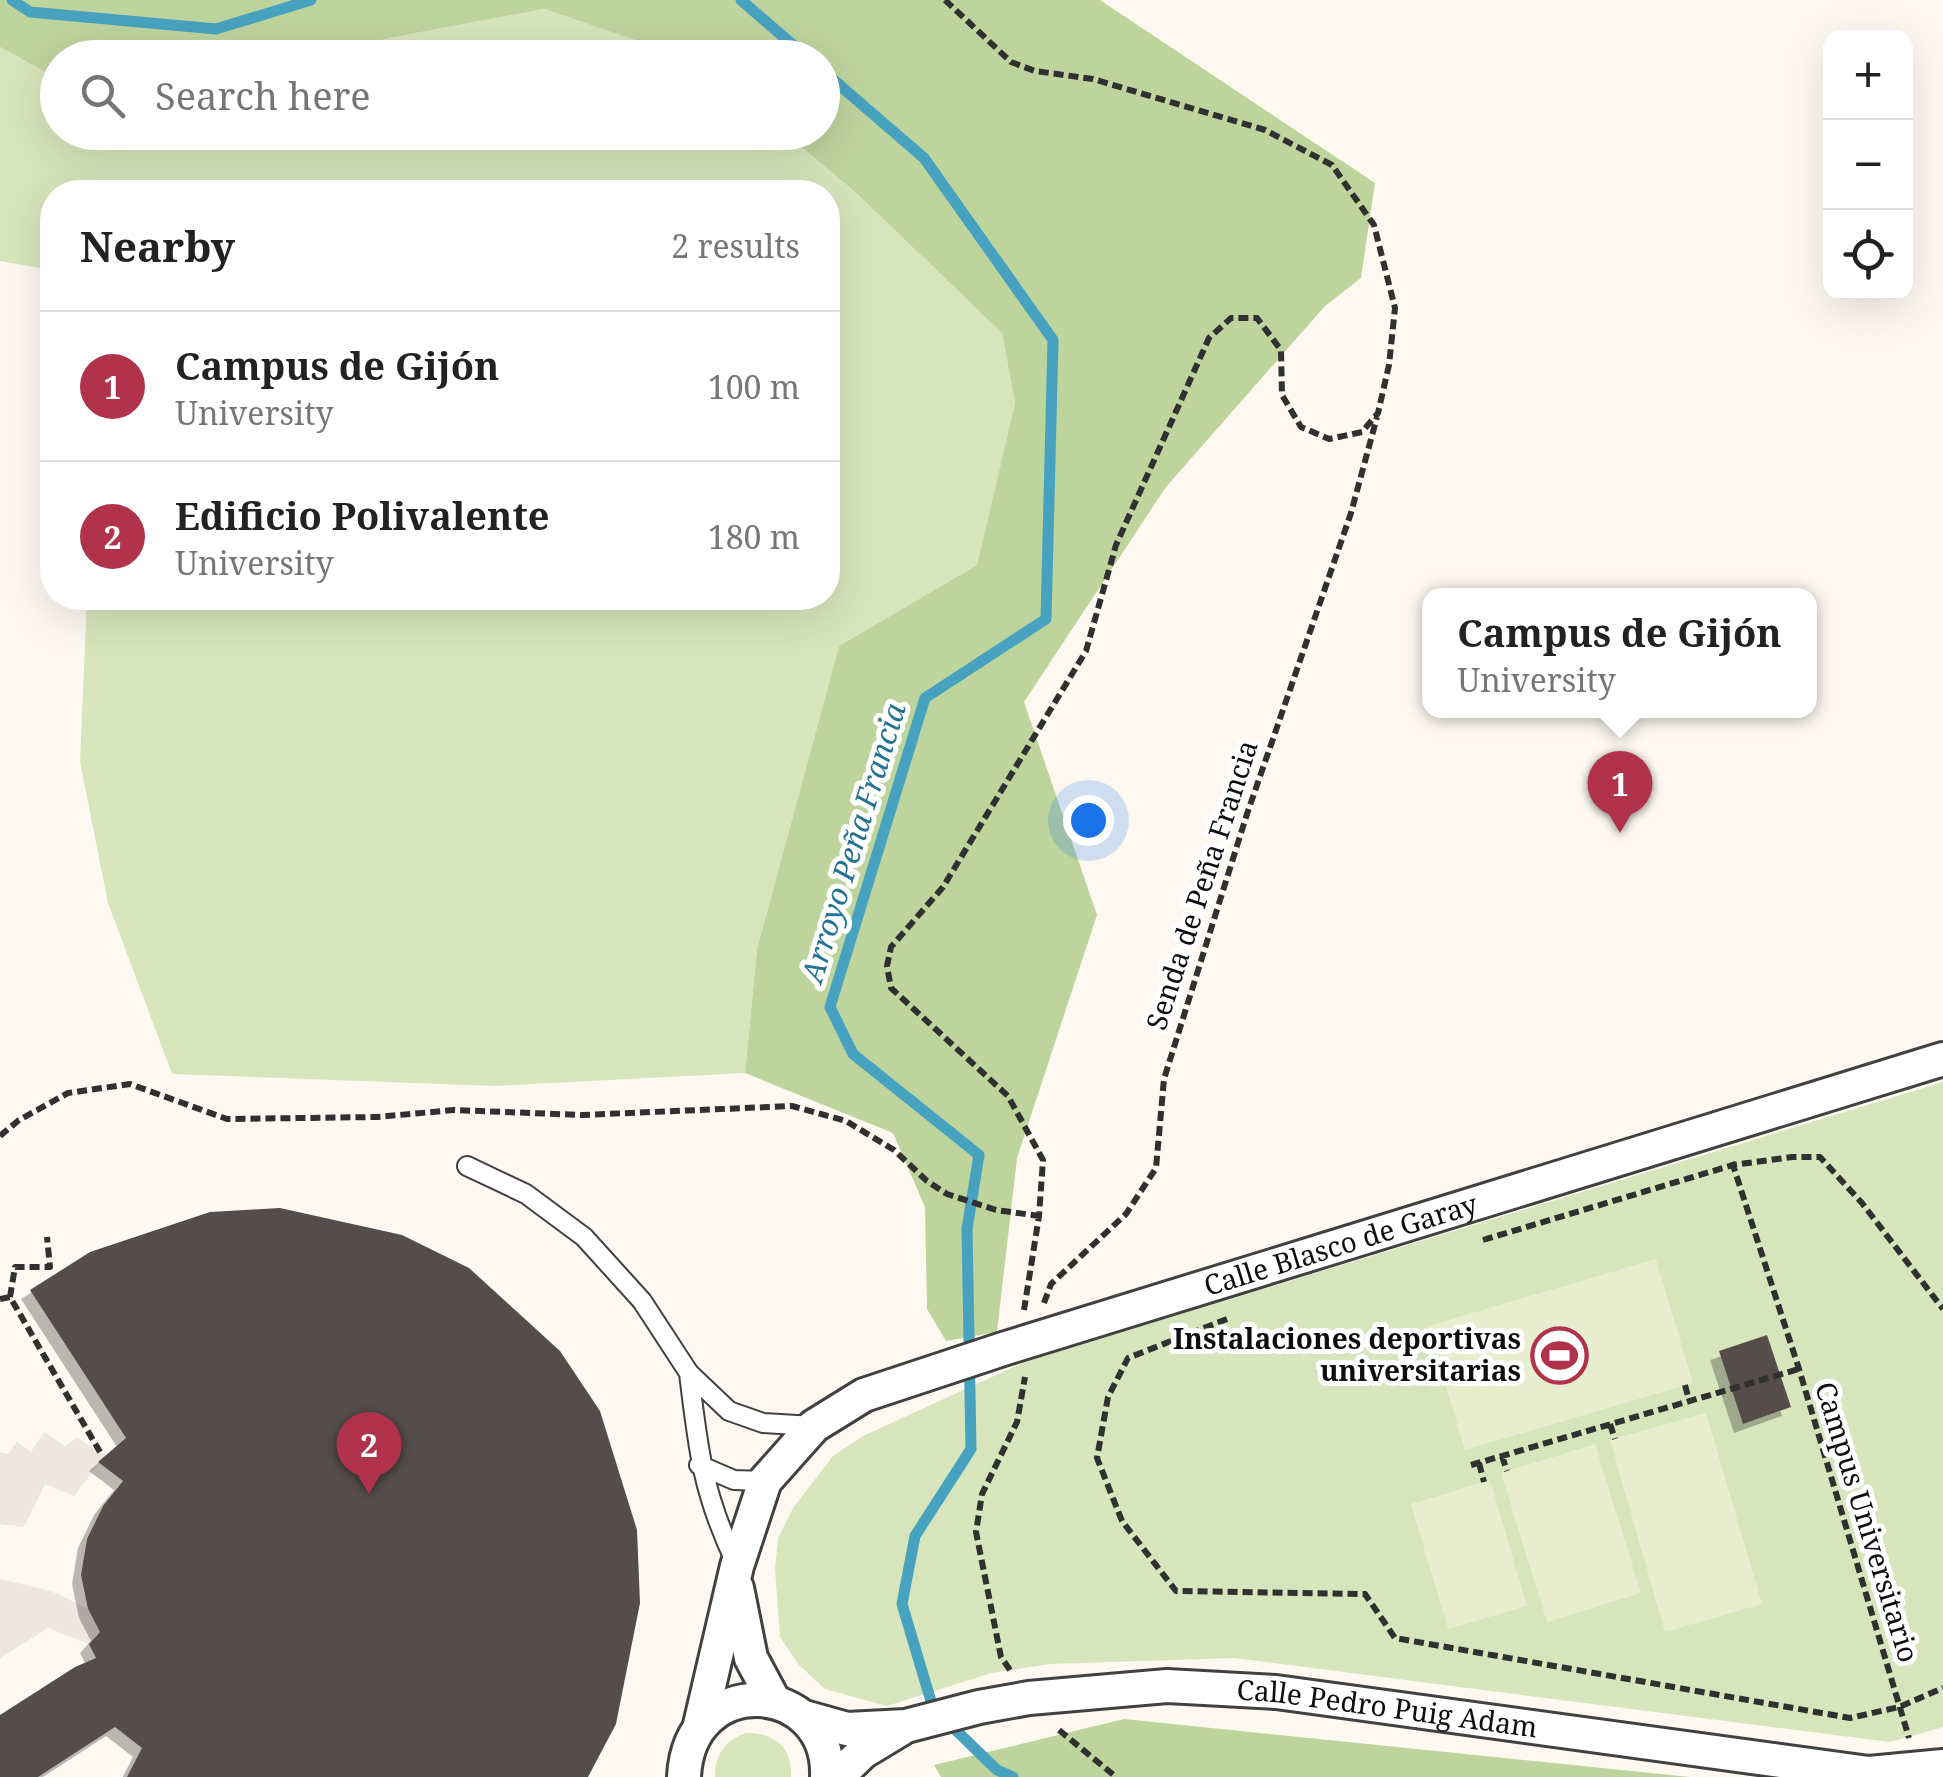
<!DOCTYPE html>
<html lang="en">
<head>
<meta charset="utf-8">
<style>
	:root { --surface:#fff; --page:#f2f2f2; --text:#222; --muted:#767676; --line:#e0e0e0; --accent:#b0334b }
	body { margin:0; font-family:"Noto Serif",serif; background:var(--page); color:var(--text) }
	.controls { position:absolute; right:30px; top:30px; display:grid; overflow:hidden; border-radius:20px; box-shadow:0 10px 40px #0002 }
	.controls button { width:90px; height:90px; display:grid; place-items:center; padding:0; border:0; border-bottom:2px solid var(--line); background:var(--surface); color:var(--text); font:50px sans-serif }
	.you { position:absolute; left:1088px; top:820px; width:35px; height:35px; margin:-25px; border:8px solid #fff; border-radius:50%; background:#1a73e8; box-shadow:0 0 0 15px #1a73e833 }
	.badge { display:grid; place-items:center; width:65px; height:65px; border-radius:50%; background:var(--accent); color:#fff; font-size:32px; font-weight:700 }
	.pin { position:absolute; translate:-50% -82px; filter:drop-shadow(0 2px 5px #0008) }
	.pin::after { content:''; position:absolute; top:52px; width:35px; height:30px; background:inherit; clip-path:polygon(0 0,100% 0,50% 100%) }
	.popup { position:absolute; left:1422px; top:588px; width:395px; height:130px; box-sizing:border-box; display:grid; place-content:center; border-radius:20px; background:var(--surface); filter:drop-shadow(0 2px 8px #0005); font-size:32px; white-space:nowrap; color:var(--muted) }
	.popup b { font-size:38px; color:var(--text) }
	.popup::after { content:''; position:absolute; left:50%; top:100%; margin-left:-20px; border:20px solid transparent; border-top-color:var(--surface) }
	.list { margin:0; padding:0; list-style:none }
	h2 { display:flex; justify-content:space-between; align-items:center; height:130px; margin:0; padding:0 40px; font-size:42px }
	h2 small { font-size:32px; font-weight:400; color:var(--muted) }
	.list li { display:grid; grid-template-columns:65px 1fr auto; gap:30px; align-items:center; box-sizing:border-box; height:150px; padding:0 40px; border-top:2px solid var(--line) }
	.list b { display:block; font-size:38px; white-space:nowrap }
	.list p { margin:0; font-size:32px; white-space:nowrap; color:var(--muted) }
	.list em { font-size:32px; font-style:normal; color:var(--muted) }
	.icon { flex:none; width:55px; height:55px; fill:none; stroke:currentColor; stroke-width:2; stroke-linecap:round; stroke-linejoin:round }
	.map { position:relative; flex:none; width:1943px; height:1777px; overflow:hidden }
	.search { position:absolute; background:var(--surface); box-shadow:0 10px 40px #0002; left:40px; top:40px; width:800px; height:110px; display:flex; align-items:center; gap:25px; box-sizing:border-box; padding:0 35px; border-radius:55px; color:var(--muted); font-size:38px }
	.panel { position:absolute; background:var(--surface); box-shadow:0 10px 40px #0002; left:40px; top:180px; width:800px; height:430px; border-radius:40px }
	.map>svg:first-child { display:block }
	.green { fill:#d7e5bc }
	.forest { fill:#bed49d }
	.pitch { fill:#e7edcd }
	.plaza { fill:#ede7df }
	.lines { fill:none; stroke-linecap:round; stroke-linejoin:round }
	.stream { stroke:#47a2c0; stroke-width:11 }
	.building { fill:#554d4b; filter:url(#shadow) }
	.service-casing { stroke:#414141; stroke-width:22 }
	.minor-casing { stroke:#414141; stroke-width:38 }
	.path { stroke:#303030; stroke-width:6; stroke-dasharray:10 5; stroke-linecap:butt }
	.service { stroke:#fff; stroke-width:18 }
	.minor { stroke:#fff; stroke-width:32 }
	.labels { text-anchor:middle; stroke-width:10; stroke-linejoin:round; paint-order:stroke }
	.street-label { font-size:28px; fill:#0e0e0e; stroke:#fff }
	.poi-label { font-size:28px; font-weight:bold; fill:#0e0e0e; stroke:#fff; text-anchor:end }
	.water-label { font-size:30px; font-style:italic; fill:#237393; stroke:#fff }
</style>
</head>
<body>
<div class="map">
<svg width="1943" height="1777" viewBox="0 0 1943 1777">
	<defs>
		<filter id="shadow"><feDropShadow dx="-9" dy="9" stdDeviation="0" flood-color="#0004"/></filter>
	</defs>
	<rect width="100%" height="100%" fill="#fdf9f0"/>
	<!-- green -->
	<path class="green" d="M544 9 685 57 330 58 389 38Z
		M0 47 49 74 57 75 58 132 785 133 854 191 1002 333 1015 403 977 565 839 646 757 949 745 1073 495 1086 172 1074 108 903 80 762 87 598H828V192H52V270L0 261Z
		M1943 1082V1727L1890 1742 1234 1658 1051 1664 991 1673 887 1706 825 1689 799 1665 780 1637 775 1569 778 1538 793 1508 833 1456 863 1436 1027 1361Z
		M746 1733C774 1732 793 1748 791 1777H715C715 1755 725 1740 746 1733Z"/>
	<!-- forest -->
	<path class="forest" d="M0 0H1100L1375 183 1361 278 1325 306 1166 487 1024 702 1097 915 1017 1158 997 1332 946 1341 927 1309 925 1207 893 1133 745 1073 757 949 839 646 977 565 1015 403 1002 333 854 191 785 133 822 132V58L685 57 544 9 389 38 330 57 58 58 57 75 49 74 0 47Z
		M1124 1719 1690 1777H941L934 1765Z"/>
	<!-- pitch -->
	<path class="pitch" d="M1656 1259 1693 1383 1465 1450 1428 1326Z
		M1706 1413 1762 1604 1665 1632 1610 1440Z
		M1595 1444 1641 1593 1547 1622 1501 1473Z
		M1490 1480 1527 1606 1448 1629 1411 1504Z"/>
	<!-- plaza -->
	<path class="plaza" d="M44 1432 65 1446 77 1438 106 1455 74 1496 45 1484 24 1527 0 1524V1452L8 1454 17 1442 31 1452Z
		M0 1579 51 1591 88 1609 100 1632 89 1644 48 1628 0 1658Z"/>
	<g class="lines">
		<!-- stream -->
		<path class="stream" d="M12 0 30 12 216 29 311 0
			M741 0 808 58
			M822 70 924 158 1053 340 1046 619 925 698 830 1007 853 1054 979 1155 967 1229 971 1449 915 1536 902 1604 933 1708 997 1770 1013 1777"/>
	</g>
	<!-- building -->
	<path class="building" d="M280 1208 402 1235 469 1268 560 1351 600 1411 637 1530 640 1603 616 1724 588 1777H127L142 1748 115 1727 38 1777H0V1715L75 1667 96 1658 89 1644 100 1632 88 1609 81 1575 87 1539 103 1506 123 1481 98 1462 126 1438 30 1290 90 1252 210 1212Z
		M1767 1335 1791 1407 1743 1424 1719 1351Z"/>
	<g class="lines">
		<defs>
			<path id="service" d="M467 1166 526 1194 584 1237 642 1301 689 1373 729 1411 763 1423 814 1426
				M689 1373C698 1450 703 1495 737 1565
				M699 1465 734 1480 765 1481"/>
			<g id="minor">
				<path d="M737 1588 751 1658 774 1701"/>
				<path id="s1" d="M804 1717 847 1729 906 1726 979 1707 1029 1698 1167 1686 1276 1692 1869 1773 1943 1766"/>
				<path id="s2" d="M700 1725 737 1566 765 1481 814 1426 864 1395 1003 1349 1943 1059"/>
				<path d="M684 1777C689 1669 831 1680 827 1777"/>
				<path d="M837 1777 863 1752 901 1729"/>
			</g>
		</defs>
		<!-- service casing -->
		<use href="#service" class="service-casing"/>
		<!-- minor casing -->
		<use href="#minor" class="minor-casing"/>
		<!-- path -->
		<path class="path" d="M945 0 1011 62 1035 71 1093 79 1265 130 1332 165 1374 225 1395 308 1389 365 1378 413 1362 432 1329 439 1301 427 1282 395 1281 350 1257 318H1231L1209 338 1116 545 1086 651 943 887 891 947 887 966 891 988 1008 1096 1043 1160 1039 1216 1024 1310
			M0 1136 19 1120 68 1093 130 1084 227 1119 377 1117 454 1110 582 1115 792 1106 846 1121 894 1150 927 1181 947 1194 996 1210 1039 1216
			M1732 1162 1799 1369 1909 1738
			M1483 1240 1733 1165 1792 1157H1820L1862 1203 1943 1309
			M10 1297 15 1267H50L47 1237
			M0 1299 10 1297 100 1452
			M1044 1303 1051 1284 1126 1214 1156 1168 1164 1079 1247 814 1351 513 1377 417
			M1227 1319 1128 1358 1108 1397 1097 1458 1122 1521 1176 1591 1365 1594 1395 1638 1850 1718 1899 1707 1943 1688
			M1685 1385 1689 1400
			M1610 1424 1615 1439
			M1502 1456 1507 1471
			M1479 1463 1484 1482
			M1471 1465 1799 1369
			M1010 1670 1001 1657 976 1532 982 1494 1017 1422 1025 1377
			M1059 1730 1116 1777"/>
		<!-- service -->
		<use href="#service" class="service"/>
		<!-- minor -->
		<use href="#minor" class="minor"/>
	</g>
	<!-- icons -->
	<defs>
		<symbol id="stadium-ring" viewBox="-11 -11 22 22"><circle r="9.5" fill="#fff" stroke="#b0334b" stroke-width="1.5"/><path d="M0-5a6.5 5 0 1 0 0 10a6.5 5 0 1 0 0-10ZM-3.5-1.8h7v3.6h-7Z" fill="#b0334b"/></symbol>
	</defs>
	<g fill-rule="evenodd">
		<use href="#stadium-ring" x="1528" y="1324" width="63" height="63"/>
	</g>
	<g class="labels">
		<!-- street labels -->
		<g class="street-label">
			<text transform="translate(1202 885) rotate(-72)" y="10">Senda de Peña Francia</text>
			<text dy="10" stroke="none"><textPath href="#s2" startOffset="885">Calle Blasco de Garay</textPath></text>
			<text transform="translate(1867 1522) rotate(73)" y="10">Campus Universitario</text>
			<text dy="10" stroke="none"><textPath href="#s1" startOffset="590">Calle Pedro Puig Adam</textPath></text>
		</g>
		<!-- poi labels -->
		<g class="poi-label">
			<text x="1521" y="1349">Instalaciones deportivas<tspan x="1521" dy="32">universitarias</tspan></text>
		</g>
		<!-- water labels -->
		<g class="water-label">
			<text transform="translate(854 843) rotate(-73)" y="10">Arroyo Peña Francia</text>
		</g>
	</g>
</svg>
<div class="controls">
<button>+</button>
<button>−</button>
<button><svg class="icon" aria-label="locate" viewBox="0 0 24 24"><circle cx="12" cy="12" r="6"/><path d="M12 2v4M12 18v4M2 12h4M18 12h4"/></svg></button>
</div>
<div class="you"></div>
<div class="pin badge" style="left:1620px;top:833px">1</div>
<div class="popup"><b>Campus de Gijón</b>University</div>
<div class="pin badge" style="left:369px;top:1494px">2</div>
<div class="search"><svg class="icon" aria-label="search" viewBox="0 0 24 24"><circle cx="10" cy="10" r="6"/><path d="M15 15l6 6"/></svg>Search here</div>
<section class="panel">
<h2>Nearby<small>2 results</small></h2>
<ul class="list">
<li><span class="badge">1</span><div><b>Campus de Gijón</b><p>University</p></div><em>100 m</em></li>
<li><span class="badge">2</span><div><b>Edificio Polivalente</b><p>University</p></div><em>180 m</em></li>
</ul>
</section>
</div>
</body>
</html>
